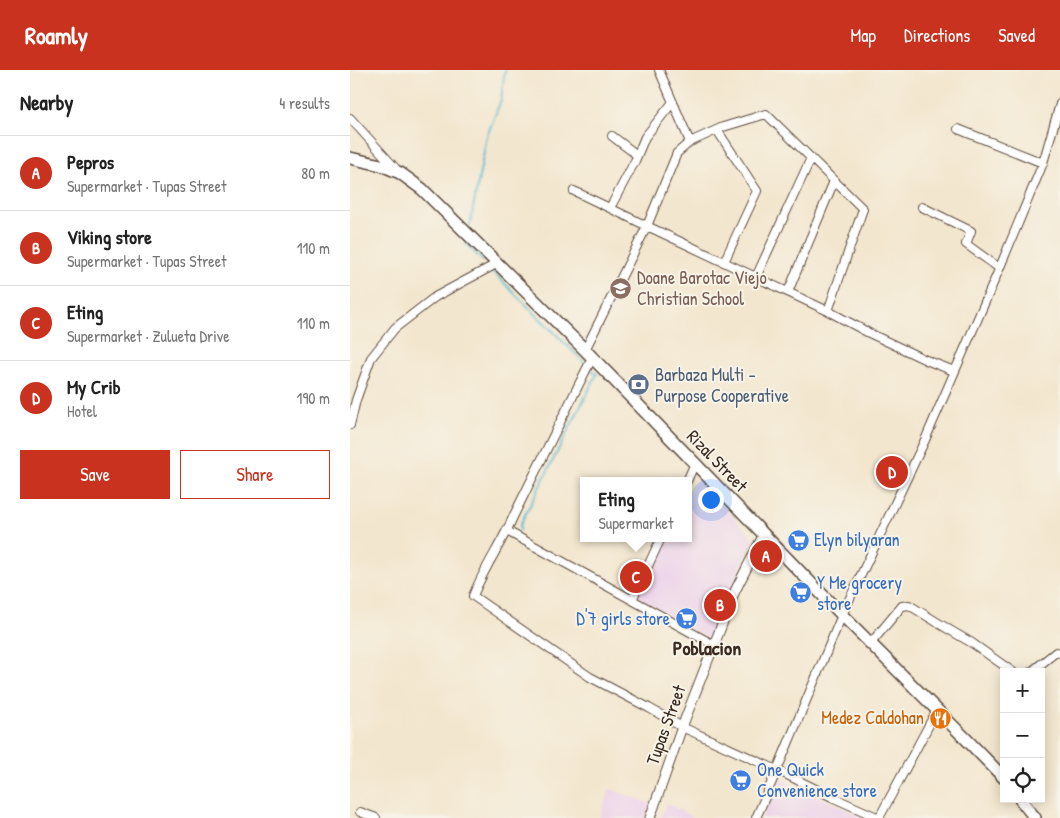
<!DOCTYPE html>
<html lang="en">
<head>
<meta charset="utf-8">
<style>
	:root { --surface:#fff; --page:#f6f6f6; --text:#222; --muted:#767676; --line:#e0e0e0; --accent:#c8321e }
	body { margin:0; font-family:"Patrick Hand",sans-serif; background:var(--page); color:var(--text) }
	.controls { position:absolute; right:15px; bottom:15px; display:grid; overflow:hidden; border-radius:0px; box-shadow:0 2px 12px #0003 }
	.controls button { width:45px; height:45px; display:grid; place-items:center; padding:0; border:0; border-bottom:1px solid var(--line); background:var(--surface); color:var(--text); font:25px sans-serif }
	.you { position:absolute; left:360px; top:429px; width:18px; height:18px; margin:-12px; border:4px solid #fff; border-radius:50%; background:#1a73e8; box-shadow:0 0 0 8px #1a73e833 }
	.badge { display:grid; place-items:center; width:32px; height:32px; border-radius:50%; background:var(--accent); color:#fff; font-size:16px; font-weight:700 }
	.pin { position:absolute; translate:-50% -50%; border:2px solid #fff; box-shadow:0 1px 5px #0006 }
	.popup { position:absolute; left:230px; top:407px; width:112px; height:65px; box-sizing:border-box; display:grid; place-content:center; border-radius:0px; background:var(--surface); filter:drop-shadow(0 1px 4px #0005); font-size:16px; white-space:nowrap; color:var(--muted) }
	.popup b { font-size:19px; color:var(--text) }
	.popup::after { content:''; position:absolute; left:50%; top:100%; margin-left:-10px; border:10px solid transparent; border-top-color:var(--surface) }
	.list { margin:0; padding:0; list-style:none }
	h2 { display:flex; justify-content:space-between; align-items:center; height:65px; margin:0; padding:0 20px; font-size:21px }
	h2 small { font-size:16px; font-weight:400; color:var(--muted) }
	.list li { display:grid; grid-template-columns:32px 1fr auto; gap:15px; align-items:center; box-sizing:border-box; height:75px; padding:0 20px; border-top:1px solid var(--line) }
	.list b { display:block; font-size:19px; white-space:nowrap }
	.list p { margin:0; font-size:16px; white-space:nowrap; color:var(--muted) }
	.list em { font-size:16px; font-style:normal; color:var(--muted) }
	.actions { display:flex; gap:10px; padding:15px 20px }
	.actions a { flex:1; padding:11px 0; border:1px solid var(--accent); border-radius:0px; text-align:center; font-size:18px; color:var(--accent) }
	.actions .main { background:var(--accent); color:#fff }
	.icon { flex:none; width:28px; height:28px; fill:none; stroke:currentColor; stroke-width:2; stroke-linecap:round; stroke-linejoin:round }
	.map { position:relative; flex:none; width:710px; height:748px; overflow:hidden }
	header { display:flex; align-items:center; gap:30px; box-sizing:border-box; height:70px; padding:0 25px; background:var(--accent); color:#fff }
	header strong { font-size:24px }
	nav { display:flex; gap:28px; margin-inline-start:auto; font-size:18px }
	main { display:flex }
	aside { flex:1; background:var(--surface) }
	.map>svg:first-child { display:block }
	.built { fill:#ecd1ea }
	.lines { fill:none; stroke-linecap:round; stroke-linejoin:round }
	.stream { stroke:#55bbd3; stroke-width:2 }
	.minor-casing { stroke:#574638; stroke-width:10 }
	.tertiary-casing { stroke:#574638; stroke-width:11 }
	.primary-casing { stroke:#574638; stroke-width:14 }
	.minor { stroke:#fff; stroke-width:8 }
	.tertiary { stroke:#fff; stroke-width:9 }
	.primary { stroke:#fff; stroke-width:11 }
	.labels { text-anchor:middle; stroke-width:4; stroke-linejoin:round; paint-order:stroke }
	.education-label { font-size:18px; fill:#785e54; stroke:#f7f3e8; text-anchor:start }
	.service-label { font-size:18px; fill:#4e5e75; stroke:#f7f3e8; text-anchor:start }
	.street-label { font-size:18px; fill:#3b2a1e; stroke:#f7f3e8 }
	.shop-label { font-size:18px; fill:#366cbe; stroke:#f7f3e8; text-anchor:start }
	.food-label { font-size:18px; fill:#c56008; stroke:#f7f3e8; text-anchor:end }
	.quarter-label { font-size:20px; font-weight:bold; fill:#3b2a1e; stroke:#f7f3e8 }
</style>
</head>
<body>
<header>
<strong>Roamly</strong>
<nav><a>Map</a><a>Directions</a><a>Saved</a></nav>
</header>
<main>
<aside>
<h2>Nearby<small>4 results</small></h2>
<ul class="list">
<li><span class="badge">A</span><div><b>Pepros</b><p>Supermarket · Tupas Street</p></div><em>80 m</em></li>
<li><span class="badge">B</span><div><b>Viking store</b><p>Supermarket · Tupas Street</p></div><em>110 m</em></li>
<li><span class="badge">C</span><div><b>Eting</b><p>Supermarket · Zulueta Drive</p></div><em>110 m</em></li>
<li><span class="badge">D</span><div><b>My Crib</b><p>Hotel</p></div><em>190 m</em></li>
</ul>
<div class="actions"><a class="main">Save</a><a>Share</a></div>
</aside>
<div class="map">
<svg width="710" height="748" viewBox="0 0 710 748">
	<rect width="100%" height="100%" fill="#f7f3e8"/>
	<filter id="ink" filterUnits="userSpaceOnUse"><feTurbulence type="fractalNoise" baseFrequency=".02" numOctaves="2"/><feDisplacementMap in="SourceGraphic" scale="10" xChannelSelector="R" yChannelSelector="G"/><feConvolveMatrix kernelMatrix="1 2 1 2 8 2 1 2 1" color-interpolation-filters="sRGB"/></filter>
	<filter id="wash" filterUnits="userSpaceOnUse"><feTurbulence type="fractalNoise" baseFrequency=".0096" numOctaves="4" result="noise"/><feDisplacementMap in="SourceGraphic" scale="20" xChannelSelector="R" yChannelSelector="G"/><feGaussianBlur stdDeviation="1.12" result="paint"/><feColorMatrix in="noise" values="0 0 0 0 0 0 0 0 0 0 0 0 0 0 0 0 0 1.4 0 .05"/><feComposite in="paint" operator="in"/></filter>
	<g filter="url(#wash)">
		<rect width="100%" height="100%" fill="#f3e6ce"/>
		<!-- built -->
		<path class="built" d="M347 408 403 468 361 570 287 526 316 468H338L339 425Z
			M431 709 515 748H412Z
			M260 719 302 734 296 748H250Z
			M317 733 344 748H310Z"/>
		<g class="lines">
			<!-- stream -->
			<path class="stream" d="M119 159 137 66 151 30 155 0
				M117 170 116 174 133 191
				M142 201 234 292
				M170 460V455L247 304 242 300"/>
		</g>
	</g>
	<g filter="url(#ink)">
		<g class="lines">
			<defs>
				<path id="minor" d="M309 0 340 72
					M0 48 47 100
					M608 59 693 93
					M367 60 407 121 374 192
					M262 66 287 85
					M224 121 297 156 478 241 519 263 576 290 604 301
					M572 137 621 161 616 174 649 198
					M260 138 285 91 295 67 323 32
					M406 207 461 88
					M438 222 484 111
					M235 280 297 156 327 83 340 72 373 57 416 44 513 139 478 241
					M242 288 164 445C152 473 134 498 123 526L240 607 299 638 332 657 427 700 484 728 529 748
					M0 355 6 330 21 288 45 258 85 227 148 193
					M337 411 345 393
					M157 461 364 575
					M282 530 311 468
					M521 573 552 536 559 535 598 559 622 573 663 602
					M681 602 706 582 710 583
					M10 742 26 748
					M406 748 427 700 492 545 575 370 648 202 693 93 710 34
					M529 748 587 640"/>
				<path id="tertiary" d="M300 748 332 657 385 521 414 464"/>
				<path id="primary" d="M0 88 31 95 50 103 72 119 235 280 492 545 619 672 654 708
					M670 729 685 748"/>
			</defs>
			<!-- minor casing -->
			<use href="#minor" class="minor-casing"/>
			<!-- tertiary casing -->
			<use href="#tertiary" class="tertiary-casing"/>
			<!-- primary casing -->
			<use href="#primary" class="primary-casing"/>
			<!-- minor -->
			<use href="#minor" class="minor"/>
			<!-- tertiary -->
			<use href="#tertiary" class="tertiary"/>
			<!-- primary -->
			<use href="#primary" class="primary"/>
		</g>
	</g>
	<!-- icons -->
	<defs>
		<symbol id="school-disc" viewBox="-11 -11 22 22"><circle r="9.5" fill="#8d6e63" stroke="#f7f3e8"/><path d="M0-5L7-2L0 1L-7-2ZM-4 1L0 2.5L4 1V4Q0 6-4 4Z" fill="#fff"/></symbol>
		<symbol id="bank-disc" viewBox="-11 -11 22 22"><circle r="9.5" fill="#5c6f8a" stroke="#f7f3e8"/><path d="M-6-4H6V4H-6ZM0-2.3a2.3 2.3 0 1 0 0 4.6a2.3 2.3 0 1 0 0-4.6Z" fill="#fff"/></symbol>
		<symbol id="supermarket-disc" viewBox="-11 -11 22 22"><circle r="9.5" fill="#3f7fe0" stroke="#f7f3e8"/><path d="M-6-5.5h2.5l.6 2H6L4.5 2H-2.5L-4.4-4H-6ZM-1.5 3.2a1.3 1.3 0 1 0 .1 0ZM3 3.2a1.3 1.3 0 1 0 .1 0Z" fill="#fff"/></symbol>
		<symbol id="restaurant-disc" viewBox="-11 -11 22 22"><circle r="9.5" fill="#e8710a" stroke="#f7f3e8"/><path d="M-5-6h1v4h1v-4h1v4h1v-4h1v5L-1.5 .5V6h-2V.5L-5-1ZM5-6V6H3V1.5H1.5Q1.5-4 5-6Z" fill="#fff"/></symbol>
	</defs>
	<g fill-rule="evenodd">
		<use href="#school-disc" x="258" y="206" width="25" height="25"/>
		<use href="#bank-disc" x="276" y="302" width="25" height="25"/>
		<use href="#supermarket-disc" x="436" y="458" width="25" height="25"/>
		<use href="#supermarket-disc" x="438" y="510" width="25" height="25"/>
		<use href="#supermarket-disc" x="324" y="536" width="25" height="25"/>
		<use href="#restaurant-disc" x="578" y="636" width="25" height="25"/>
		<use href="#supermarket-disc" x="378" y="698" width="25" height="25"/>
	</g>
	<g class="labels">
		<!-- education labels -->
		<g class="education-label">
			<text x="287" y="214">Doane Barotac Viejo<tspan x="287" dy="21">Christian School</tspan></text>
		</g>
		<!-- service labels -->
		<g class="service-label">
			<text x="305" y="311">Barbaza Multi -<tspan x="305" dy="21">Purpose Cooperative</tspan></text>
		</g>
		<!-- street labels -->
		<g class="street-label">
			<text transform="translate(367 391) rotate(46)" y="6">Rizal Street</text>
			<text transform="translate(316 655) rotate(-70)" y="6">Tupas Street</text>
		</g>
		<!-- shop labels -->
		<g class="shop-label">
			<text x="464" y="476">Elyn bilyaran</text>
			<text x="467" y="519">Y Me grocery<tspan x="467" dy="21">store</tspan></text>
			<text x="320" y="555" text-anchor="end">D'7 girls store</text>
			<text x="407" y="706">One Quick<tspan x="407" dy="21">Convenience store</tspan></text>
		</g>
		<!-- food labels -->
		<g class="food-label">
			<text x="574" y="654">Medez Caldohan</text>
		</g>
		<!-- quarter labels -->
		<g class="quarter-label">
			<text x="357" y="585">Poblacion</text>
		</g>
	</g>
</svg>
<div class="controls">
<button>+</button>
<button>−</button>
<button><svg class="icon" aria-label="locate" viewBox="0 0 24 24"><circle cx="12" cy="12" r="6"/><path d="M12 2v4M12 18v4M2 12h4M18 12h4"/></svg></button>
</div>
<div class="you"></div>
<div class="pin badge" style="left:416px;top:486px">A</div>
<div class="pin badge" style="left:370px;top:535px">B</div>
<div class="pin badge" style="left:286px;top:507px">C</div>
<div class="popup"><b>Eting</b>Supermarket</div>
<div class="pin badge" style="left:542px;top:402px">D</div>
</div>
</main>
</body>
</html>
